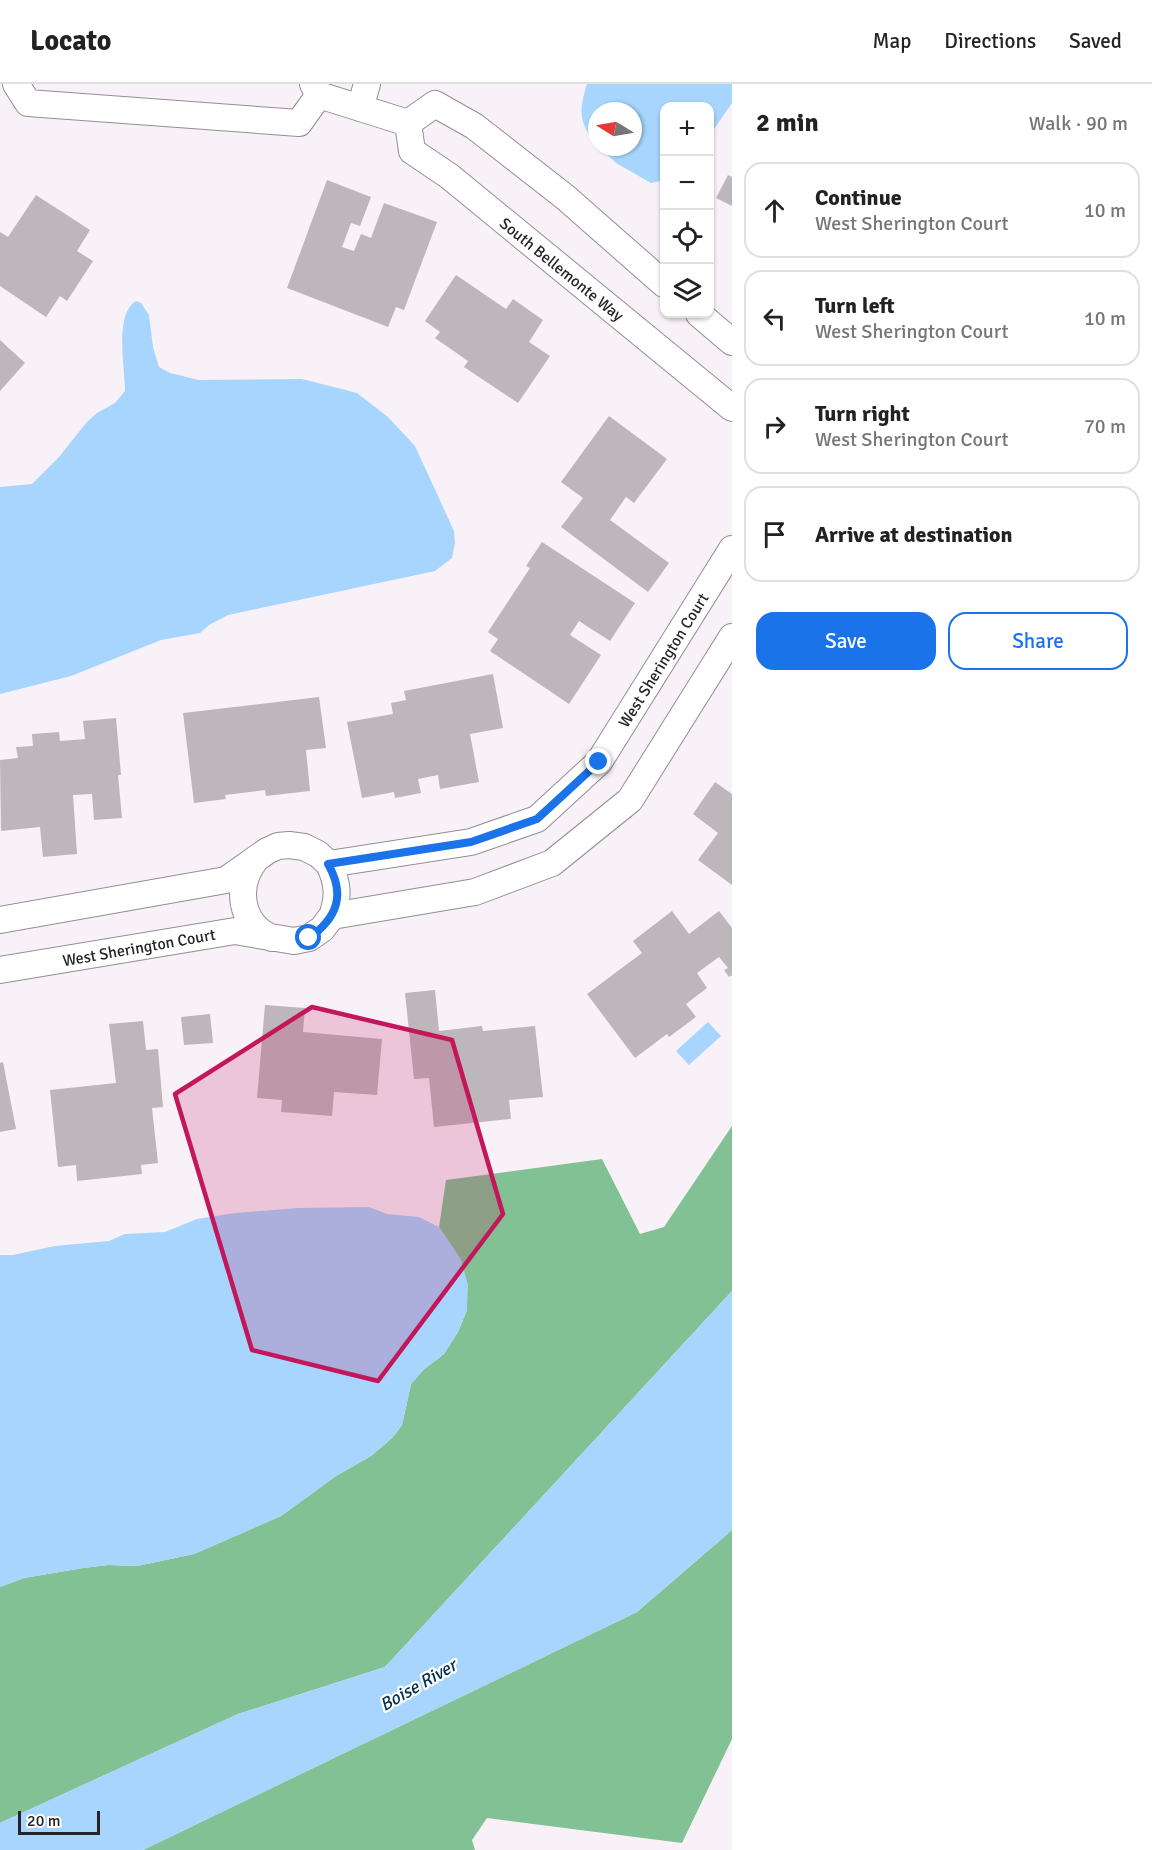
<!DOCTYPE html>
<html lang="en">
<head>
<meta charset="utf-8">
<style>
	:root { --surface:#fff; --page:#f2f2f2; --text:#222; --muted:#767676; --line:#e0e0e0; --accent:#1a73e8 }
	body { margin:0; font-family:Signika,sans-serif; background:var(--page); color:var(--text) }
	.controls { position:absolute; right:18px; top:18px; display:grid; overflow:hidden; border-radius:12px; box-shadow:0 2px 4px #0004 }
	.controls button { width:54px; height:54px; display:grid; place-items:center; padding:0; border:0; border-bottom:2px solid var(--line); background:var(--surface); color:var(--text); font:30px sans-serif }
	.compass { position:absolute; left:588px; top:18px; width:54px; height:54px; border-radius:50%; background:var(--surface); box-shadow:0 2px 4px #0004; rotate:281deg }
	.scale { position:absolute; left:18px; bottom:15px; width:82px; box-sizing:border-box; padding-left:6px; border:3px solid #262426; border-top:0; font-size:16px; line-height:21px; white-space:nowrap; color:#262426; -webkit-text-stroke:4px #fff; paint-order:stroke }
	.stop { position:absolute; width:18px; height:18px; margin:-14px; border:4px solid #1a73e8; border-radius:50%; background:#fff }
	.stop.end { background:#1a73e8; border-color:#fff; box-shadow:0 2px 6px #0008 }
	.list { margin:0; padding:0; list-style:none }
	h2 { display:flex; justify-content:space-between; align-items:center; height:78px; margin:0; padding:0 24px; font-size:26px }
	h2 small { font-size:20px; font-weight:400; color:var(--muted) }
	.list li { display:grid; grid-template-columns:39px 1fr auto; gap:18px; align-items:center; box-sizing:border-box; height:96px; margin:0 12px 12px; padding:0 12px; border:2px solid var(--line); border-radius:18px }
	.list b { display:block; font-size:22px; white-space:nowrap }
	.list p { margin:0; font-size:20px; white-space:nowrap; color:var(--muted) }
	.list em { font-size:20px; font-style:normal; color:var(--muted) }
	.actions { display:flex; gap:12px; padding:18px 24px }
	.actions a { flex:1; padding:14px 0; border:2px solid var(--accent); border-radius:18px; text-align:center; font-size:21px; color:var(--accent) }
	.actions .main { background:var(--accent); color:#fff }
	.icon { flex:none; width:33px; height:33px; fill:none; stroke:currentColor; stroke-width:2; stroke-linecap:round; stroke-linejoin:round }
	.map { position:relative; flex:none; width:732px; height:1766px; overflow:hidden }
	header { display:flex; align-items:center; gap:36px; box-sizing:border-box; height:84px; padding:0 30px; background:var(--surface); border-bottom:2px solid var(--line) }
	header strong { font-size:28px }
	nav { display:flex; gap:33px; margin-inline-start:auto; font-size:21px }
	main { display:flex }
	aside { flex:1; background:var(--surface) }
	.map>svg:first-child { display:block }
	.forest { fill:#81c193 }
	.water { fill:#a7d5fd }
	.building { fill:#bdb7bc }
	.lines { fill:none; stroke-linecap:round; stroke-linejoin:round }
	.minor-casing { stroke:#948e93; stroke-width:28 }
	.minor { stroke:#fff; stroke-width:26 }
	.route { stroke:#1a73e8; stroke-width:8 }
	.marked { fill:#c2185b; fill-opacity:0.2; stroke:#c2185b; stroke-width:4.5; stroke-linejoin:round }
	.labels { text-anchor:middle; stroke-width:4.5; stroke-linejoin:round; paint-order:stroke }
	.street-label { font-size:16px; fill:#262426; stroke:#fff }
	.water-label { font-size:18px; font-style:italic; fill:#033150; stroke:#fff }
</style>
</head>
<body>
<header>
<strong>Locato</strong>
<nav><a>Map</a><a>Directions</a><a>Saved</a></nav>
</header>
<main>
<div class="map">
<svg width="732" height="1766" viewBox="0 0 732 1766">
	<rect width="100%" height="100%" fill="#f8f1f8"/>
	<!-- forest -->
	<path class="forest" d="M732 1042V1207L385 1583 238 1630 0 1739V1503L24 1494 83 1484 108 1481 137 1482 194 1470 281 1432 336 1392 371 1372 392 1354 402 1341 411 1300 423 1286 444 1270 458 1248 467 1226 461 1176 439 1143 446 1096 602 1075 640 1150 664 1143Z
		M732 1446V1655L682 1759 487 1734 472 1756 475 1766H143L637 1528Z"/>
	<!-- water -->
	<path class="water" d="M587 0H732V19L710 51V22H664V96L651 99 616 79 599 63H633V27H597V61C578 39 579 26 587 0Z
		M136 217 141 219 149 231 153 263 159 283 170 289 199 296 302 295 357 309 388 333 415 362 454 447 455 459 452 474 435 487 228 531 209 541 200 549 161 556 71 592 0 610V403L32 400 59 373 87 338 97 329 115 319 125 307C125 284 114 230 136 217Z
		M708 938 721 952 689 981 676 967Z
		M369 1123 387 1130 419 1133 439 1143 461 1176 468 1201 467 1226 458 1248 444 1270 423 1286 411 1300 402 1341 392 1354 371 1372 336 1392 281 1432 194 1470 137 1482 108 1481 83 1484 24 1494 0 1503V1171H13L55 1162 109 1157 125 1150 165 1148 197 1135 235 1129 298 1124Z
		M732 1207V1446L637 1528 143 1766H0V1739L238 1630 385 1583Z"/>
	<!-- building -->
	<path class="building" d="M728 91 732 93V122L716 114Z
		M327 96 371 113 360 142 351 139 342 163 354 167 361 150 371 154 384 119 437 138 404 226 396 223 388 243 287 204Z
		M36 111 90 146 77 167 93 177 67 217 60 212 46 233 0 202V148L8 153Z
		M456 191 506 225 513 215 543 236 529 258 550 272 518 319 464 283 468 277 435 254 440 248 425 237Z
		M0 256 25 279 0 307Z
		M609 332 667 375 634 419 626 413 610 436 669 479 648 508 561 443 583 414 561 398Z
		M542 458 635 519 610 557 579 537 570 551 601 571 569 620 490 567 498 555 488 548 530 484 526 482Z
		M493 590 503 644 470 650 479 698 440 705 438 691 418 695 421 709 395 714 394 708 362 714 347 638 393 630 391 619 406 616 404 607Z
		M319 613 326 664 306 666 310 707 266 712 265 706 225 711 226 715 194 719 183 629Z
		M116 634 121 691H118L122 734 94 736 92 710 73 711 77 770 43 773 40 743 1 747 0 676 18 674 16 663 33 662 32 650 59 648 60 657 85 655 83 637Z
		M715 698 732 710V801L698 776 718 749 693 730Z
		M672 827 689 850 719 827 732 844V891L729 893 724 886 728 884 719 873 697 889 707 904 686 920 696 933 669 953 667 950 635 974 587 910 642 869 633 857Z
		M435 906 439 947 482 942 483 947 535 942 543 1013 509 1016 511 1035 434 1043 429 994 414 995 405 909Z
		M265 921 305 924 303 948 382 955 377 1011 334 1008 332 1032 281 1028 282 1016 257 1014Z
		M210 930 213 959 184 961 181 933Z
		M143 937 146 966 158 965 163 1023 152 1024 158 1079 141 1081 142 1090 77 1097 76 1081 58 1083 50 1006 116 999 109 940Z
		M3 978 16 1045 0 1048V979Z"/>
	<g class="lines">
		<defs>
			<path id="minor" d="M16 0 28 19 299 39 319 11
				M313 0 319 11 408 39
				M360 24 367 0
				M408 39 412 67 449 92 732 324
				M408 39 435 20 474 42 565 113 664 200
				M699 230 732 258
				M256 775C235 801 239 840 272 854
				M329 780C338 799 339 813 332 832
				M0 836 226 796 267 767 278 762 289 761 304 763 318 770 329 780 471 758 537 735 599 678 732 465
				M0 886 235 847 294 857 309 854 322 845 332 832 475 808 552 779 630 716 732 553"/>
		</defs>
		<!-- minor casing -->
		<use href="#minor" class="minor-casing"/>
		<!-- minor -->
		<use href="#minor" class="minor"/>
	</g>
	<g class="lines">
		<!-- route -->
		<path class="route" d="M309 854C337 834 346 811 328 780L471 758 537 735 599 678"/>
	</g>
	<!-- marked area -->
	<path class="marked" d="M312 923 452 956 503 1130 378 1297 252 1266 175 1010Z"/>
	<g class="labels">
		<!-- street labels -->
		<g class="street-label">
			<text transform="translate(562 185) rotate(39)" y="6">South Bellemonte Way</text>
			<text transform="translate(663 576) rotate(-58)" y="6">West Sherington Court</text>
			<text transform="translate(139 863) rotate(-10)" y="6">West Sherington Court</text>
		</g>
		<!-- water labels -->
		<g class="water-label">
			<text transform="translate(418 1601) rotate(-30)" y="6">Boise River</text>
		</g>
	</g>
</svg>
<div class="controls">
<button>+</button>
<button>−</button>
<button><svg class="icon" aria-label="locate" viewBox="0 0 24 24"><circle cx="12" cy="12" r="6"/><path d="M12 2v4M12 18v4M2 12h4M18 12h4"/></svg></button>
<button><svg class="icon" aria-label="layers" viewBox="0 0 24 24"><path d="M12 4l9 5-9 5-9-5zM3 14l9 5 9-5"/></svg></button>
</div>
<svg class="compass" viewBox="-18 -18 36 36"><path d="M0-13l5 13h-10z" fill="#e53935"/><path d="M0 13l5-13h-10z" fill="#767676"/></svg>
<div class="scale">20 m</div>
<div class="stop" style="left:309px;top:854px"></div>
<div class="stop end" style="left:599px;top:678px"></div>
</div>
<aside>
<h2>2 min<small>Walk · 90 m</small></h2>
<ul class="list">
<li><svg class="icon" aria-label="ahead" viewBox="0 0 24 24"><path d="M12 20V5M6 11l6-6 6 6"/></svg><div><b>Continue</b><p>West Sherington Court</p></div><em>10 m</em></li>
<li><svg class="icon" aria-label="left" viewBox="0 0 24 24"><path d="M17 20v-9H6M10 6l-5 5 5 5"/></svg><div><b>Turn left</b><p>West Sherington Court</p></div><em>10 m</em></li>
<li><svg class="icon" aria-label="right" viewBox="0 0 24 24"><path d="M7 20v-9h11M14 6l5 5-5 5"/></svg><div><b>Turn right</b><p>West Sherington Court</p></div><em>70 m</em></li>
<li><svg class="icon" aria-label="arrive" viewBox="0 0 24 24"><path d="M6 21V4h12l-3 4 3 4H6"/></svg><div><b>Arrive at destination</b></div></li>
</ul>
<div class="actions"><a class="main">Save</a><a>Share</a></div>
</aside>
</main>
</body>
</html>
